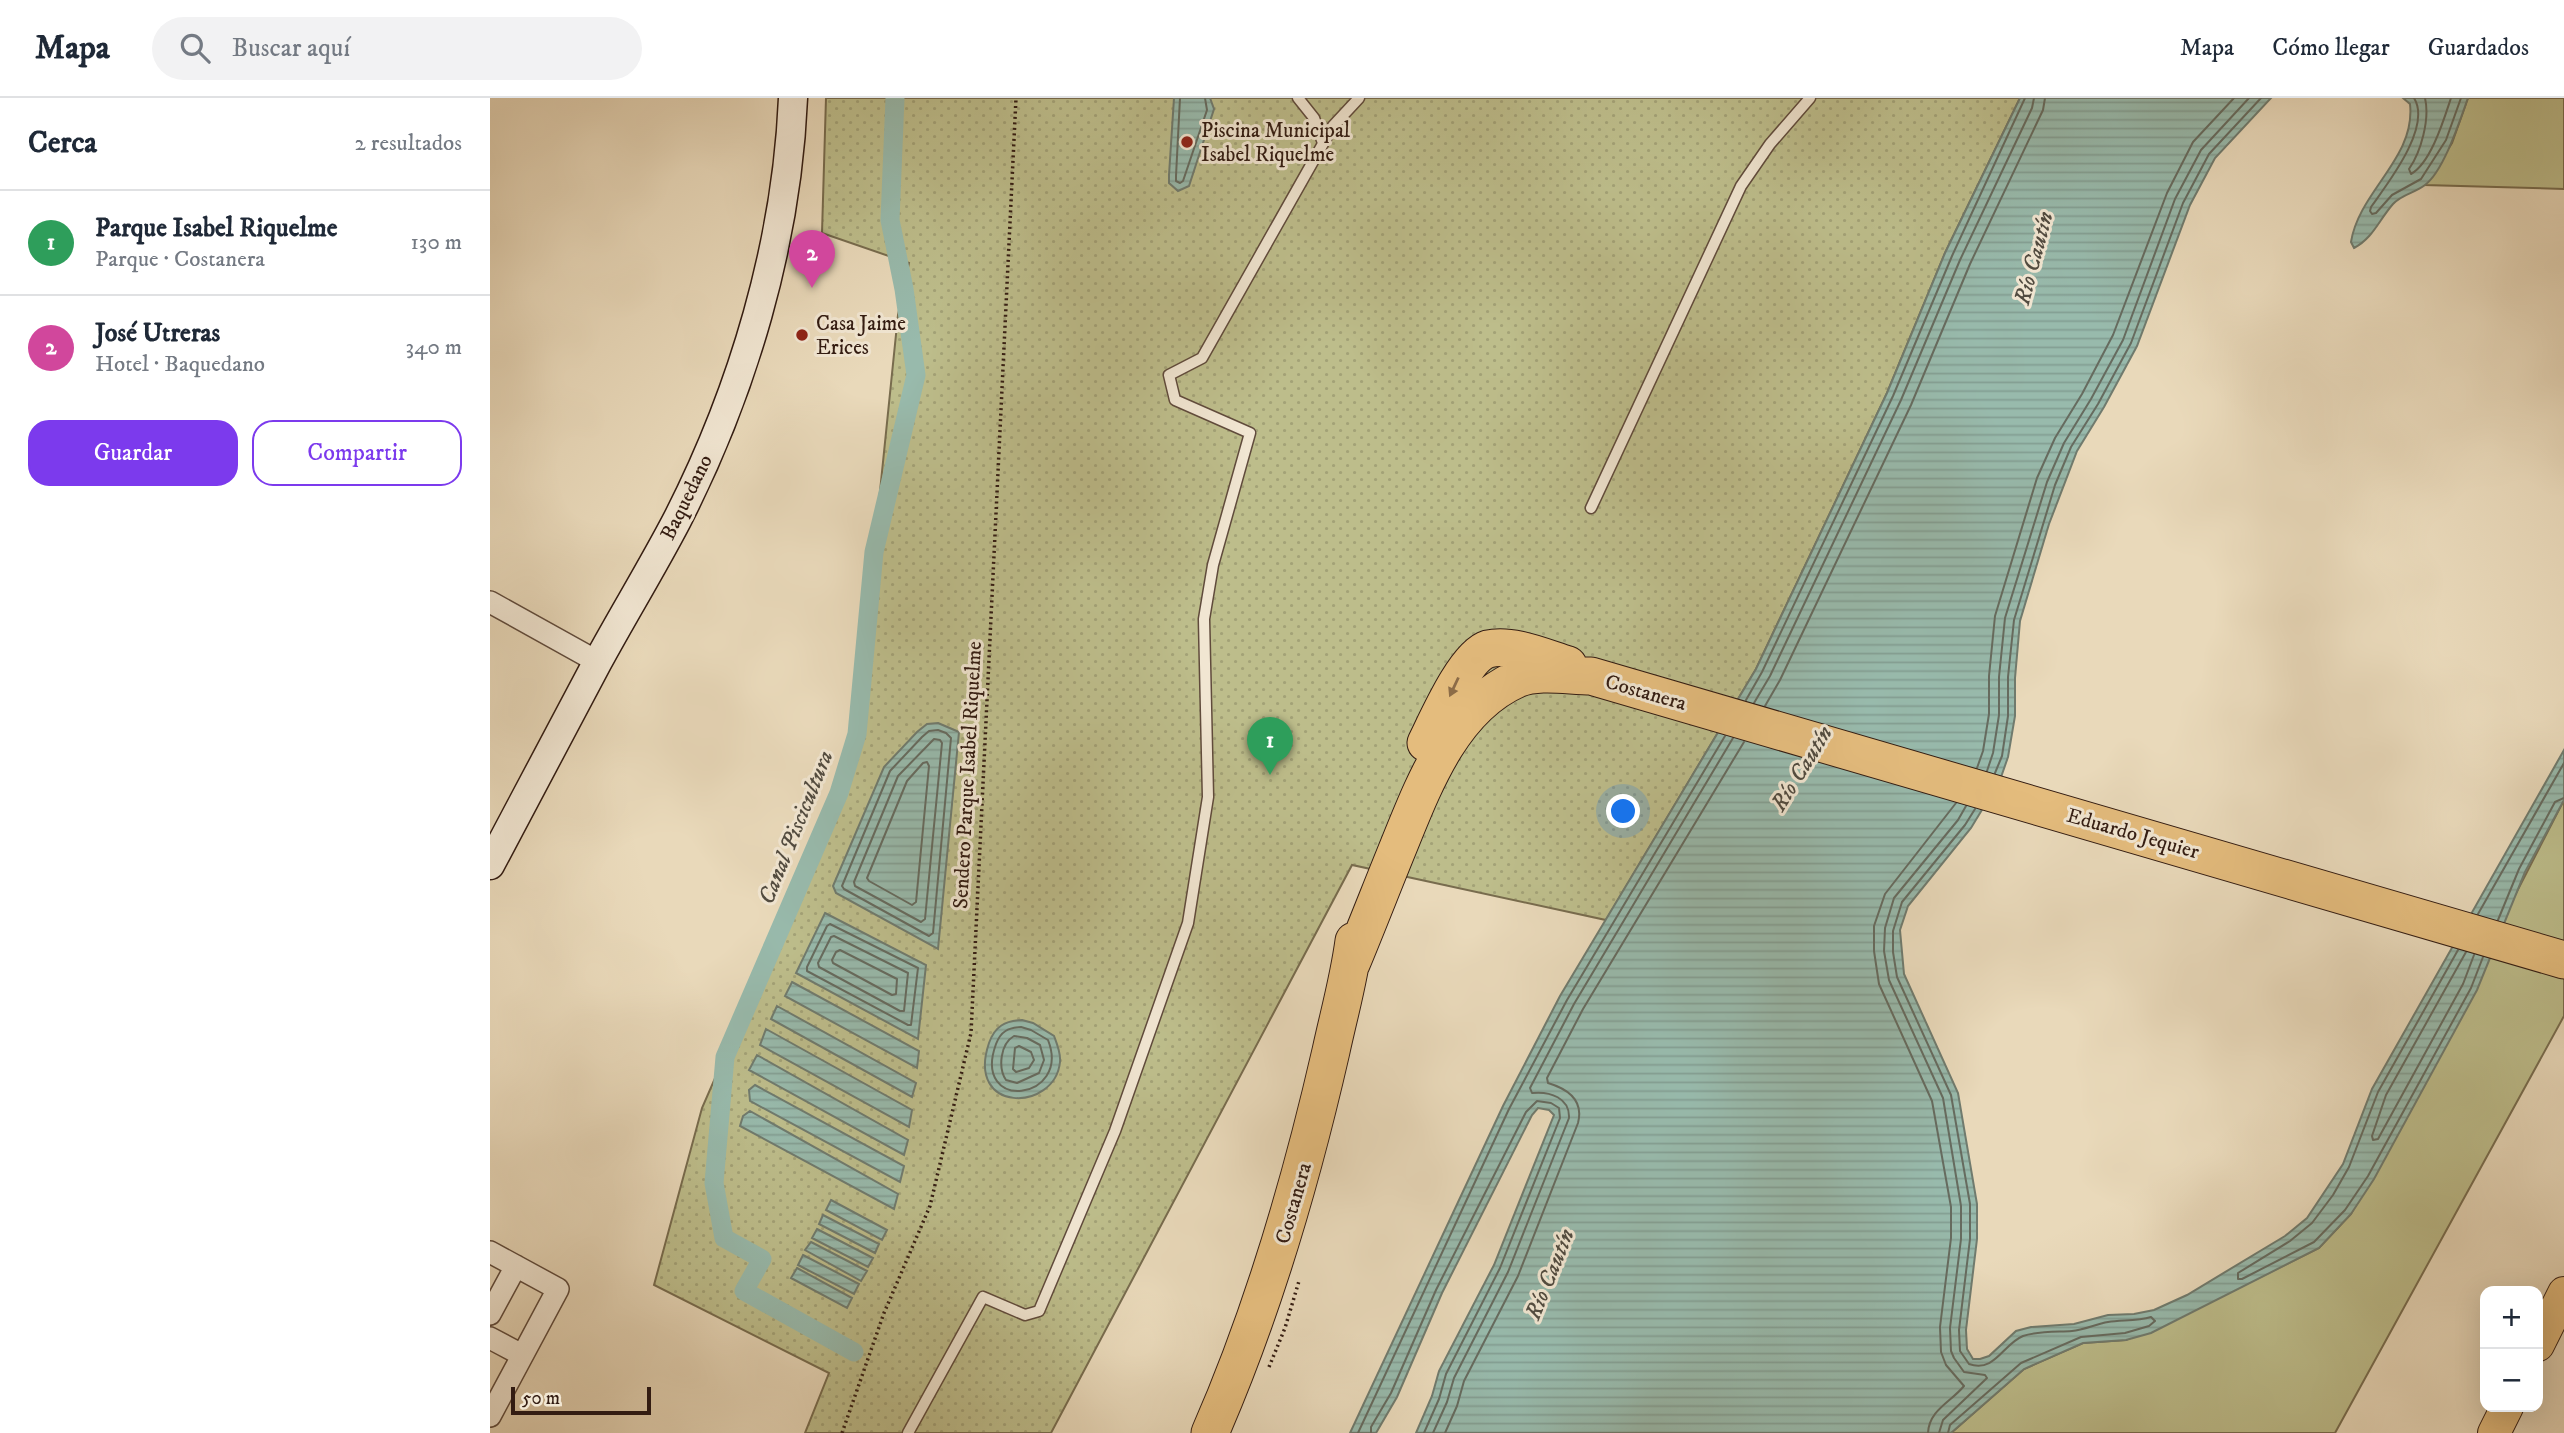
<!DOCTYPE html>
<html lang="es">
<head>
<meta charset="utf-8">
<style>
	:root { --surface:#fff; --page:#f2f2f3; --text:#1f2937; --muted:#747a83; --line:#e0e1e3; --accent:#7c3aed }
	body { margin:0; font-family:"IM FELL DW Pica",serif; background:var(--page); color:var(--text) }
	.controls { position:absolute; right:21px; bottom:21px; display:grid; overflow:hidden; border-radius:14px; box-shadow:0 7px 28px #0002 }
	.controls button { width:63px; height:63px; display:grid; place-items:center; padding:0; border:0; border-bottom:2px solid var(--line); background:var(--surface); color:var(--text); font:35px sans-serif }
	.scale { position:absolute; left:21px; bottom:18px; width:140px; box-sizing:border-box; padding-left:7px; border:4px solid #331c12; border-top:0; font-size:19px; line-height:24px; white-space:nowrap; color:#331c12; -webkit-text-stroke:5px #f1e6d2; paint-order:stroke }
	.you { position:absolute; left:1134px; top:714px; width:24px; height:24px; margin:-18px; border:5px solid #fff; border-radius:50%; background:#1a73e8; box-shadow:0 0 0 10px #1a73e833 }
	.badge { display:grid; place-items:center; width:46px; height:46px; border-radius:50%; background:var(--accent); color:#fff; font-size:23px; font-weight:700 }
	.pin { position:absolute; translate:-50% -58px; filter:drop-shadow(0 2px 4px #0008) }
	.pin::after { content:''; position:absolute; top:37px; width:24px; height:21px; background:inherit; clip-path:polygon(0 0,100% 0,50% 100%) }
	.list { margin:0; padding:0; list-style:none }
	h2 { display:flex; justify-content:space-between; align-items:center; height:91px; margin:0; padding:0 28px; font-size:30px }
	h2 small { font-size:23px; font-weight:400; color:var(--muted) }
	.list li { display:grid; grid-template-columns:46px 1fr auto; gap:21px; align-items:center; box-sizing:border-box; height:105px; padding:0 28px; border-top:2px solid var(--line) }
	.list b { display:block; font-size:26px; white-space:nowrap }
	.list p { margin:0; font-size:23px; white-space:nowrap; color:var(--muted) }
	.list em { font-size:23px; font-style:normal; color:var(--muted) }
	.actions { display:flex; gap:14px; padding:21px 28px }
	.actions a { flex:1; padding:16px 0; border:2px solid var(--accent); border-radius:21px; text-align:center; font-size:24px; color:var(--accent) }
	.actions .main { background:var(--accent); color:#fff }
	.icon { flex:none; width:38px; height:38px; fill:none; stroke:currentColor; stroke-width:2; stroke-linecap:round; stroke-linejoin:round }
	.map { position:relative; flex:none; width:2074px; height:1335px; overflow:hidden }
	header { display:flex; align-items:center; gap:42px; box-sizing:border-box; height:98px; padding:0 35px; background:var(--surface); border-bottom:2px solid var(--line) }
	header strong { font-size:33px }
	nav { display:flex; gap:38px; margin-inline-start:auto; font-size:24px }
	.search { width:490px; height:63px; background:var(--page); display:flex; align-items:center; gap:18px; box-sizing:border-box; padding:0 24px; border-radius:38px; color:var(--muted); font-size:26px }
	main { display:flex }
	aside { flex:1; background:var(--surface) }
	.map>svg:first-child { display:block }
	.grass { fill:#bdbd8b; stroke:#786c4e; stroke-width:2 }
	.park { fill:url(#park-dots); stroke:#786c4e; stroke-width:2 }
	.water { fill:url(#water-rules); stroke:#707b6e; stroke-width:2 }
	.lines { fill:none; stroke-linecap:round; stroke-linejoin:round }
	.shore { stroke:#666b5f; stroke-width:2 }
	.canal { stroke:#98baac; stroke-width:19 }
	.lane-casing { stroke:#604b3c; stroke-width:13 }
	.street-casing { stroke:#604b3c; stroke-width:24 }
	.secondary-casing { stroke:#331c12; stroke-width:31 }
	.primary-casing { stroke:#331c12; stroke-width:34 }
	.highway-casing { stroke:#331c12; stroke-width:39 }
	.path { stroke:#331c12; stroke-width:3.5; stroke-dasharray:2 3.5; stroke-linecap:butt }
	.lane { stroke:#f1e6d2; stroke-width:10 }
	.street { stroke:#f1e6d2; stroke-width:21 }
	.secondary { stroke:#f1e6d2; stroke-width:28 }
	.primary { stroke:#e4bc7d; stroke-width:32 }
	.highway { stroke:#e4bc7d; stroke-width:37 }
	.oneway { fill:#8c6c48 }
	.poi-dot { fill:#8f2418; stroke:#f1e6d2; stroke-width:2.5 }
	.labels { text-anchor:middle; stroke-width:6; stroke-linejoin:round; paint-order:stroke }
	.poi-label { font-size:21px; fill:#331c12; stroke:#f1e6d2; text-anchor:start }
	.street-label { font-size:21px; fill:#331c12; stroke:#f1e6d2 }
	.water-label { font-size:23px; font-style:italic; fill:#514b40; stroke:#f1e6d2 }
</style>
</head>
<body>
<header>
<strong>Mapa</strong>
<div class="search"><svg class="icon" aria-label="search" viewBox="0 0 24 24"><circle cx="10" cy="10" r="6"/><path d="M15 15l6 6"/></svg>Buscar aquí</div>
<nav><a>Mapa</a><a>Cómo llegar</a><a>Guardados</a></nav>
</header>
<main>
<aside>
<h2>Cerca<small>2 resultados</small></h2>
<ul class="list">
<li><span class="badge" style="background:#2e9e5b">1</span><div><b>Parque Isabel Riquelme</b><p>Parque · Costanera</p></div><em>130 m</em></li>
<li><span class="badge" style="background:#d1479c">2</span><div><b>José Utreras</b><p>Hotel · Baquedano</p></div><em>340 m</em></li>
</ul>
<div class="actions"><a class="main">Guardar</a><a>Compartir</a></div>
</aside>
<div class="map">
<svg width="2074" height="1335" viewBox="0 0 2074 1335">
	<defs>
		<pattern id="park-dots" width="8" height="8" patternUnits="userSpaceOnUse" patternTransform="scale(1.75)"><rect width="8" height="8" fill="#bdbd8b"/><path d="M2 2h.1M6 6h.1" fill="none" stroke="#a3a277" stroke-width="1.8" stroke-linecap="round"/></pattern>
		<pattern id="water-rules" width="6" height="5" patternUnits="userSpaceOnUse" patternTransform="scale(1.75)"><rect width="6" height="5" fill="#98baac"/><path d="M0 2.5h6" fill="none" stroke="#839f93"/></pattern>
	</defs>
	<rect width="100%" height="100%" fill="#e9d9ba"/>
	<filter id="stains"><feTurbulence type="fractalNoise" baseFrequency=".00286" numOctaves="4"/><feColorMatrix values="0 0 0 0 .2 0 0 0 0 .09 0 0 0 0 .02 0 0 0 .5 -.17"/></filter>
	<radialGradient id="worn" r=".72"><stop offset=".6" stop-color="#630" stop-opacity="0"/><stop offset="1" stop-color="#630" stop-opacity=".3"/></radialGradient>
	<!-- grass -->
	<path class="grass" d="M1978 0H2074V91L1935 87 1962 45Z
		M2074 702V918L1845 1335H1461L1534 1271 1593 1245 1636 1242 1732 1198 1829 1150 1861 1116Z"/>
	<!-- park -->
	<path class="park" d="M336 0H1530L1455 155 1397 295 1266 571 1116 822 862 767 561 1335H315L339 1275 164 1187 212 1010 365 659 373 560 408 217 419 165 332 135Z"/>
	<!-- water -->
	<path class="water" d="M684 0H720L724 11 699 88 688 93 679 85V77Z
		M1530 0H1781L1725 60 1700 107 1647 248 1614 309 1587 353 1559 426 1530 523 1525 580V618L1518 659 1510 682 1481 730 1418 808 1410 832 1414 876 1468 995 1487 1106V1141L1476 1232 1477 1251 1483 1261H1490L1499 1258 1526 1233 1541 1229 1584 1226 1618 1217 1644 1216 1664 1212 1697 1197 1795 1138 1817 1120 1853 1066 1882 991 2074 652V702L2035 774 1987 892 1884 1081 1861 1116 1829 1150 1661 1235 1636 1242 1593 1245 1534 1271 1461 1335H926L942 1298 949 1273 1004 1167 1064 1017 1059 1012 1048 1010 1042 1017 952 1195 907 1299 886 1335H860L1013 1008 1070 898 1266 571 1397 295 1455 155Z
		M1913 0H1978C1970 22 1954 73 1935 87 1925 95 1912 96 1903 106 1889 122 1883 140 1864 150L1861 144C1869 93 1926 60 1920 6Z
		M448 625 469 634 448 851 346 795 343 788 394 669 427 634 437 626Z
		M335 815 436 867 428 941 306 875Z
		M302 884 429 953 427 970 295 898Z
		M287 908 426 985 422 999 281 921Z
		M532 922 543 925 564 938C567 946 571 955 570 964 565 1014 475 1016 499 945 505 928 515 923 532 922Z
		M276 931 422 1012 419 1029 270 947Z
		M267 957 418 1042 414 1057 259 972Z
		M265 987 414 1068 410 1084 260 1003 259 992Z
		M260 1013 408 1096 404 1111 250 1028 253 1018Z
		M341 1102 397 1132 392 1142 336 1112Z
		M333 1117 389 1146 385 1155 329 1126Z
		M327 1131 383 1160 378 1169 322 1140Z
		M321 1144 377 1173 371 1183 315 1152Z
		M313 1157 369 1186 364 1196 308 1167Z
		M307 1170 362 1200 357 1210 301 1180Z"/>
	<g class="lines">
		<!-- shore -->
		<path class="shore" d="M690 0 686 78V83L690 85 693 83 717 12 715 0
			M1924 0C1942 29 1898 85 1881 109L1880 113 1882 116 1886 115 1902 97 1931 81 1956 42 1971 0
			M1935 0C1940 21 1931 54 1919 71L1921 76C1941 65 1954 21 1961 0
			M1256 602 1272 574 1403 298 1462 158 1535 0
			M1264 605 1280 578 1411 302 1470 162 1542 10 1544 0
			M1275 608 1290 582 1421 307 1480 166 1553 12 1555 0
			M448 632 456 635 461 640 443 835 439 838 354 791 352 788 400 673 432 639 439 633Z
			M444 641 450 642 452 645 435 821 431 824 365 788 364 784 408 678Z
			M437 664 439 668 426 804 422 807 379 783 377 780 417 683 433 665Z
			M1487 670 1493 653 1499 616V578L1505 518 1547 380 1565 340 1592 296 1623 237 1677 95 1703 44 1744 0
			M1497 673 1503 655 1509 617V579L1515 520 1557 384 1574 345 1601 301 1633 242 1685 101 1711 52 1759 0
			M1505 675 1512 658 1518 618V579L1524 522 1565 387 1581 349 1608 306 1641 245 1693 105 1719 56 1771 0
			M1988 816 2074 665
			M2008 822 2029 771 2065 704 2074 700
			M340 826 428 870 421 927H418L317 873V869L337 828Z
			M344 838 418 875 414 913H410L329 869 328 865 341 839Z
			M350 852 407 881 406 896 402 897 343 865 342 862 346 854Z
			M1968 852 1888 994 1859 1069 1843 1097 1822 1125 1800 1143 1748 1175V1181H1752L1824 1144 1855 1112 1878 1078 1981 890 1993 859
			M1976 854 1896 997 1882 1038 1883 1042 1888 1041 1973 886 1984 857
			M531 929 541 932 558 942C582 1003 481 1015 506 946 511 933 518 930 531 929Z
			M524 938 537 940 550 947 554 962 549 975 527 985 516 982C508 970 510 946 524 938Z
			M529 948 541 954 544 962 539 970 526 974 523 971 525 950Z
			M868 1335 1019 1011 1077 902 1235 638
			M881 1335V1329L901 1295 946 1192 1036 1014 1047 1003 1061 1005 1069 1010 1070 1020 1010 1170 956 1276 949 1301 934 1335
			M943 1335 957 1304 964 1280 1018 1174 1079 1020C1080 1000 1060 993 1042 995L1040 990 1084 906 1243 640
			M955 1335 967 1308 974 1283 1028 1178 1088 1025C1094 1002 1078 991 1058 985L1057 980 1093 911 1254 644
			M1438 1335C1439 1312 1461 1304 1474 1288L1456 1267 1451 1254 1450 1229 1461 1140V1109L1442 1003 1389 886 1384 853V828L1395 796 1466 705
			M1449 1335 1453 1322 1497 1280 1495 1277 1474 1274 1464 1260 1461 1253 1460 1230 1471 1141V1108L1453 1000 1399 882 1394 853 1395 830 1404 800 1468 722 1476 708
			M1458 1335 1460 1327 1531 1265 1591 1239 1635 1235 1659 1228 1665 1223 1661 1219C1647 1223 1633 1222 1618 1224 1606 1226 1594 1232 1582 1233 1566 1234 1548 1233 1533 1238 1513 1246 1505 1275 1479 1266L1470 1253 1469 1232 1480 1141V1106L1461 997 1407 879 1403 854V833L1412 804 1475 727 1485 711"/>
		<!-- canal -->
		<path class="canal" d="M364 1254 254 1193 272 1161 234 1140 224 1085 235 959 349 695 367 636 384 454 426 277 414 191 400 122 405 0"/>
		<defs>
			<path id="lane" d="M808 0 824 20 833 45
				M1101 410 1251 88 1280 46 1320 0
				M418 1335 493 1199 535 1217 549 1213 625 1033 698 825 718 699 714 521 723 467 760 335 685 302 679 277 712 260 843 28 869 0"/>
			<path id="street" d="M0 504 108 564
				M0 1154 68 1191 0 1318
				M0 1216 26 1168
				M0 1240 32 1257"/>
			<path id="secondary" d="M0 767C36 700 71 632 107 565 133 517 162 470 187 422 253 293 297 145 303 0"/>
			<path id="primary" d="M2048 1247 2074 1195
				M2004 1335 2017 1309"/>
			<path id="highway" d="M936 645C947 623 975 558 998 551 1022 545 1055 560 1078 567
				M861 866C876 830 890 794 905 757 931 694 959 611 1027 581 1049 572 1078 578 1101 578L2074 862
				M720 1335C774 1212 811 1084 841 953 849 916 859 881 864 843"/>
		</defs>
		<!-- lane casing -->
		<use href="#lane" class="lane-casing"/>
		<!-- street casing -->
		<use href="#street" class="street-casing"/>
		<!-- secondary casing -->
		<use href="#secondary" class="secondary-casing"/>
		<!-- primary casing -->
		<use href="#primary" class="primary-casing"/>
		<!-- highway casing -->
		<use href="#highway" class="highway-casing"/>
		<!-- path -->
		<path class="path" d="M779 1269 795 1230 809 1183
			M352 1335 394 1215 440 1108 481 935 526 0"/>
		<!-- lane -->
		<use href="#lane" class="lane"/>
		<!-- street -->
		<use href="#street" class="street"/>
		<!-- secondary -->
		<use href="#secondary" class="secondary"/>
		<!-- primary -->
		<use href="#primary" class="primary"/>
		<!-- highway -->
		<use href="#highway" class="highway"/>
	</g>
	<!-- one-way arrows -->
	<defs><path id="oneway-solid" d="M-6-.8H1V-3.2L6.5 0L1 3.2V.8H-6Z" transform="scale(1.75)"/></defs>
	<use class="oneway" href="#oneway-solid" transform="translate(964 589) rotate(115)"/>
	<!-- markers -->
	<g class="poi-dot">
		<circle cx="697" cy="44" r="7"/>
		<circle cx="312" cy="237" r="7"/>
	</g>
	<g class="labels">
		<!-- poi labels -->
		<g class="poi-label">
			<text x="711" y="39">Piscina Municipal<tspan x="711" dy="24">Isabel Riquelme</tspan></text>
			<text x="326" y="232">Casa Jaime<tspan x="326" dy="24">Erices</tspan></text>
		</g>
		<!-- street labels -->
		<g class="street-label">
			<text transform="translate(196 399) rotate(-64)" y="7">Baquedano</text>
			<text transform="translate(1156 594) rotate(16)" y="7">Costanera</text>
			<text transform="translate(477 677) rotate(-87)" y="7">Sendero Parque Isabel Riquelme</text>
			<text transform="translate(1643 735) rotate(16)" y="7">Eduardo Jequier</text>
			<text transform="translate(803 1105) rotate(-74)" y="7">Costanera</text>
		</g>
		<!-- water labels -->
		<g class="water-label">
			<text transform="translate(1543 160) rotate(-75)" y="8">Río Cautín</text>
			<text transform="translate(1311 670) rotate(-58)" y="8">Río Cautín</text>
			<text transform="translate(305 729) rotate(-68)" y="8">Canal Piscicultura</text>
			<text transform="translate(1059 1176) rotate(-68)" y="8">Río Cautín</text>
		</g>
	</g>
	<rect width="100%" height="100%" filter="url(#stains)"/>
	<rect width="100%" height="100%" fill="url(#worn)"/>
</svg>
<div class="controls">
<button>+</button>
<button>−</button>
</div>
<div class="scale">50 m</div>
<div class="you"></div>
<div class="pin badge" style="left:780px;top:677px;background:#2e9e5b">1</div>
<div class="pin badge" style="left:322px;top:190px;background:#d1479c">2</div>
</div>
</main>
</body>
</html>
